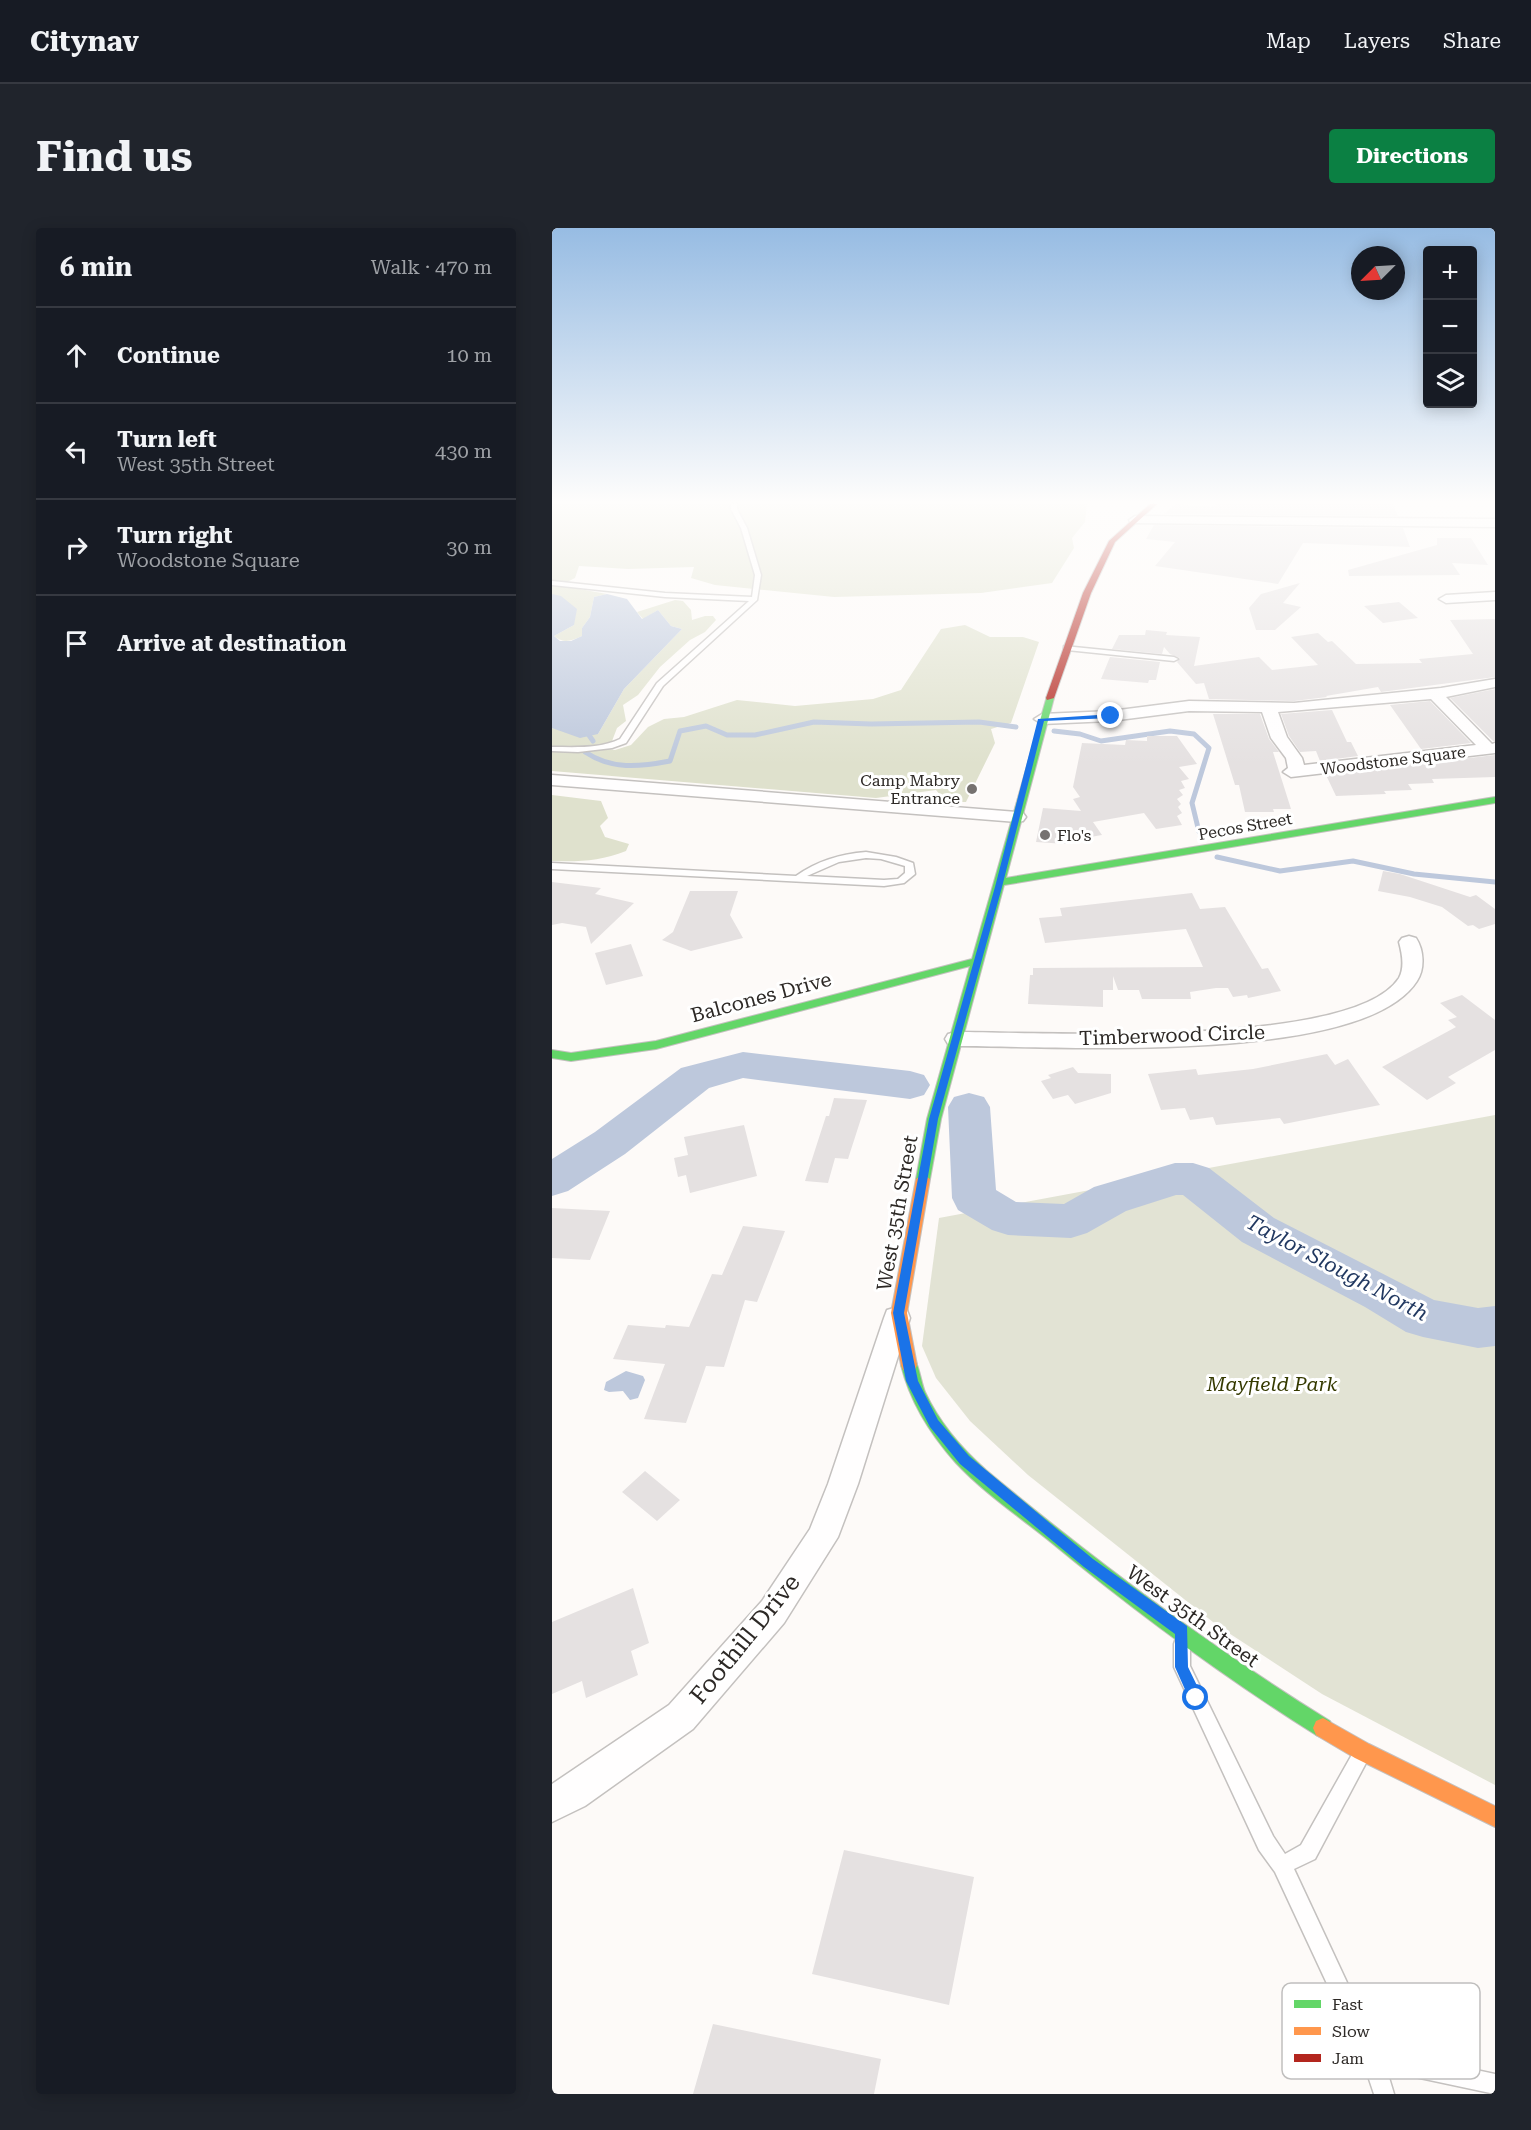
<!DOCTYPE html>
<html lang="en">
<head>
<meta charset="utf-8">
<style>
	:root { --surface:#171b24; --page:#20242c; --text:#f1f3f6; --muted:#9ea1a6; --line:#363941; --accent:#0b8043 }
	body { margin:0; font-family:"Roboto Serif",serif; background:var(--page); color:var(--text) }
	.controls { position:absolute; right:18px; top:18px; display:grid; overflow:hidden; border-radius:6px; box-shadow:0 3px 15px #0003 }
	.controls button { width:54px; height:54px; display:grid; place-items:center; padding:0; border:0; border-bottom:2px solid var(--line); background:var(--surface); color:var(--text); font:30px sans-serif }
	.compass { position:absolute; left:799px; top:18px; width:54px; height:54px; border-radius:50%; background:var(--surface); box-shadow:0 3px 15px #0003; rotate:246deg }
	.stop { position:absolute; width:18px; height:18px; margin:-14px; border:4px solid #1a73e8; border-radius:50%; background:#fff }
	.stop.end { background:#1a73e8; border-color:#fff; box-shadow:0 2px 6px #0008 }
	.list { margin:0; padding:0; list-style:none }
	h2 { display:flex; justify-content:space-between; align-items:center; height:78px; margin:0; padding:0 24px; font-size:26px }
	h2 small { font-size:20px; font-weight:400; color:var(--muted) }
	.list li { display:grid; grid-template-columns:39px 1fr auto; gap:18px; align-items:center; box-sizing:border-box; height:96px; padding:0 24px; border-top:2px solid var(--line) }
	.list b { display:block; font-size:22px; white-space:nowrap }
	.list p { margin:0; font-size:20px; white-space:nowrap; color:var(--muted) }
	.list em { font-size:20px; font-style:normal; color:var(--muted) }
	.icon { flex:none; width:33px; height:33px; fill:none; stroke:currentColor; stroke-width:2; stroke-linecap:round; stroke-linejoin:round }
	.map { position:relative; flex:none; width:943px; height:1866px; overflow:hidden; border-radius:6px }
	header { display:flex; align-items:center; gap:36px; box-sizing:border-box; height:84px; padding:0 30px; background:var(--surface); border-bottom:2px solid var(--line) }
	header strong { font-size:28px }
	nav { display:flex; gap:33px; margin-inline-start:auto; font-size:21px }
	.intro { display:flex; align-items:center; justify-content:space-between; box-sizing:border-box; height:144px; padding:0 36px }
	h1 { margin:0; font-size:42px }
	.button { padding:15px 27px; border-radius:6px; background:var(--accent); color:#fff; font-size:21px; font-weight:700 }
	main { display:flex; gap:36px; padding:0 36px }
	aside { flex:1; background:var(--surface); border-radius:6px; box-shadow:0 3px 15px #0003 }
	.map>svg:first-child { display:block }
	.green { fill:#e2e3d4 }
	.forest { fill:#dfe1cd }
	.water { fill:#bdc8dc }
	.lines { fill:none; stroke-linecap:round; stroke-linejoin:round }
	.stream { stroke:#bdc8dc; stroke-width:5 }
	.river { fill:#bdc8dc; fill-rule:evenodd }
	.building { fill:#e5e1e1 }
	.lane-casing { stroke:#c4c1bf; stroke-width:3 }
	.street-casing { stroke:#c4c1bf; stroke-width:3 }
	.fast-casing { stroke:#c4c1bf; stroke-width:2 }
	.slow-casing { stroke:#c4c1bf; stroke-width:2 }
	.jam-casing { stroke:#c4c1bf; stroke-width:2 }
	.lane { fill:#fffefe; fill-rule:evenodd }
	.street { fill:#fffefe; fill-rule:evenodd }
	.fast { fill:#63d668; fill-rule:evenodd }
	.slow { fill:#ff974d; fill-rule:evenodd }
	.jam { fill:#b3261e; fill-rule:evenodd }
	.route { fill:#1a73e8 }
	.poi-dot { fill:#767270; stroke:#fff; stroke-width:2 }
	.labels { text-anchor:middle; stroke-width:6; stroke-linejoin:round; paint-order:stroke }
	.far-street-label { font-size:16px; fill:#2d2926; stroke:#fff }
	.far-poi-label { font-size:16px; fill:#2d2926; stroke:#fff; text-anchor:end }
	.street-label { font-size:20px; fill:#2d2926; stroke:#fff }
	.park-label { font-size:20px; font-style:italic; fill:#353a00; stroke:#fff }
	.water-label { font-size:21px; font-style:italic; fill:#223961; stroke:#fff }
	.near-street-label { font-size:24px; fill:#2d2926; stroke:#fff }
	.key { fill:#fff; stroke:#c0bfbe; stroke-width:1.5 }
	.key-label { font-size:16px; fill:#2d2926 }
</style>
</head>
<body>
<header>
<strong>Citynav</strong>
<nav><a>Map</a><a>Layers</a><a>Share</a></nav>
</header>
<div class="intro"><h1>Find us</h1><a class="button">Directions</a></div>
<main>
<aside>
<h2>6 min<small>Walk · 470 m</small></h2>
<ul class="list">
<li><svg class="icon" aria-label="ahead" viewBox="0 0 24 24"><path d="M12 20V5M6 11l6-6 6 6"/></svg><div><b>Continue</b></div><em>10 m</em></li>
<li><svg class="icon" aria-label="left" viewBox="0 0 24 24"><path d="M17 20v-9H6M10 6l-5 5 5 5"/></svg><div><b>Turn left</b><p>West 35th Street</p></div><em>430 m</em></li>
<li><svg class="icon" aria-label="right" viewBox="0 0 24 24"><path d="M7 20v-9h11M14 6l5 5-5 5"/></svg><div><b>Turn right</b><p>Woodstone Square</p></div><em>30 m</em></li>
<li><svg class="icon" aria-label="arrive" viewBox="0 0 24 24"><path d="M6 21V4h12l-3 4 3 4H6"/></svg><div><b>Arrive at destination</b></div></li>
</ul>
</aside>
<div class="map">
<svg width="943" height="1866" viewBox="0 0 943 1866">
	<rect width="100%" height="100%" fill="#fdfaf8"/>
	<!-- green -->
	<path class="green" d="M943 887V1557L770 1466 666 1398 476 1247 418 1193 384 1150 370 1118 387 990Z"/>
	<!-- forest -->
	<path class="forest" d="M0 276H535L533 294 520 310 522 320 500 355 429 365 282 369 163 357 139 350 142 339 76 341 27 338 23 350 15 354 0 352Z
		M0 356 55 366 42 369 38 389 30 400V408C19 413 12 416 2 408L22 397 0 366Z
		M123 372 131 373 139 382 140 392 153 388H161L164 392 153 404 138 412 108 439 86 467 71 477 74 493 65 500 57 521 63 522 79 517 96 499 112 491 132 489 185 472 243 478 321 471 349 462 389 401 413 397 438 409H471L487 414 459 495 439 501 443 515 414 574H394L384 562 324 570 0 543V500L46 506 72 461 130 401 119 398 106 382 91 391 85 384Z
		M0 567 49 573 56 590 48 598 53 609 77 616 74 623C49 633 27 634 0 633Z"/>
	<!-- water -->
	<path class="water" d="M0 366 9 368 25 381 22 397 2 408 8 413H19L30 408V400L38 389 42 369 55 366 75 371 90 391 106 382 119 398 130 401 72 461 46 506 28 510 0 500Z
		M74 1143 91 1148 93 1152 86 1170 78 1172 71 1163 57 1164 52 1162 54 1154Z"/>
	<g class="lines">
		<!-- stream -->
		<path class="stream" d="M32 500 41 513
			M502 503 528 506 549 513 618 503 642 506 657 520 640 575 647 604
			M33 524C60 542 87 539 118 533L128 503 154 498 175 507H203L262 494 319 496 427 494 464 499
			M665 629 728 643 801 633 862 646 943 654"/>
		<!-- river -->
		<path class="river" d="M191 824 358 843 372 847 378 857 372 867 358 871 191 850 157 860 73 926 16 963 0 968V931L43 904 129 840Z
			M417 865 432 869 438 879 444 962 464 974 512 976 542 959 623 935H641L657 940 722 990 882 1072 926 1080 943 1078V1118L926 1120 871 1109 854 1104 813 1079 690 1014 631 967H624L574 983 535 1005 519 1010 456 1007 440 1002 406 982 400 970 396 879 402 869Z"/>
	</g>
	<!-- building -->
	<path class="building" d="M624 276 662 279 664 276H841L846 288 612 286Z
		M602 297 851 300 858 319 751 315 726 356 603 338 623 314 594 311Z
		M885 310H919L936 337 900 335 908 347 797 348 796 342 885 317Z
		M748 355 731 375 749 379 723 402H704L697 380 709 366Z
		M847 374 866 390 831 395 812 378Z
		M943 391V449L829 464 826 459 774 468 775 469 742 473 657 471 652 455 644 456 625 434 628 430 618 426 612 419 610 426 560 421 567 407H593L594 402 615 404 614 407 648 409 642 438 707 429 720 442 766 437 739 409 766 405 776 414 780 413 804 436 870 435 867 431 921 426 898 392Z
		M558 429 608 434 604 452H597L596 455 549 451Z
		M943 461V513H941L898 470Z
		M878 473 919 515 869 521 838 477Z
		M780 482 795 514H799L806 528 768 533 764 523 748 524 737 508 729 486Z
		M661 486H708L717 511 727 524H721L739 581H721L722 584H693L687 557H683Z
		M595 508H625L645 536 627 539 637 551 629 553 633 560 627 562 631 567 625 571 629 576 626 579 630 585 625 588 630 597 604 601 592 585 541 594 550 607 515 613 514 616 484 614 491 580 529 583 521 571 528 569 521 559 530 515 573 517 574 512 595 513Z
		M943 527V549L880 551 882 555 856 556 860 562 832 563 834 566 784 568 774 547Z
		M831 643 848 646 918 669 924 667 943 681V696L927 701 921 697 916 698 890 679 858 669 826 663Z
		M0 654 49 660 43 666 82 675 39 716 34 699 10 695 0 697Z
		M138 663H186L178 687 191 710 139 723 110 712 121 704Z
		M640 665 648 681 673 679 710 741 716 740 729 763 696 770 695 767 681 769 676 760H664L638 764 639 771H590L587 762H566L561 748V762H551V779L476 776 478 747H481V740L651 739 634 701 493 715 487 690 510 688 508 680Z
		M79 716 91 748 54 757 43 725Z
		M910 767 943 792V822L896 849 904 855 875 872 830 839 904 799 896 792 905 789 888 775Z
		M775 826 783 837 796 831 828 877 732 896 728 890 664 897 661 889 638 892 633 880 609 882 596 846 644 841 646 847 701 841Z
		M521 839 526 845 559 846V865L523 876 516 867 501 871 489 853 499 850 496 847Z
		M282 870 315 872 296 931 283 930 276 955 253 953 274 888H277Z
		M192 897 205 948 138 965 134 947 126 949 122 930 136 927 132 909Z
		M0 980 58 983 38 1032 0 1030Z
		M191 998 233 1003 205 1074 193 1072 172 1139 154 1138 134 1195 92 1191 113 1136 61 1131 76 1097 113 1100 114 1097 137 1099 160 1046 170 1047Z
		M93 1243 128 1272 105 1293 70 1264Z
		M81 1360 97 1415 79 1423 86 1447 34 1470 30 1453 0 1466V1394Z
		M292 1622 422 1649 397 1777 260 1746Z
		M161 1796 329 1831 322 1866H141Z"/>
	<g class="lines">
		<defs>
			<path id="lane" d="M179 276H185V281L195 300 209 347 205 372 111 458 74 515 60 520 26 524 0 523V519C23 519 47 521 68 511L105 455 197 373 113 369 0 357V353L113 365 200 369 203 347 189 300 179 281Z
				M512 418 622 429 626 431 622 433 515 422H512Z
				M314 624 344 629 361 635 363 646 352 655 332 658 0 641V635L244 648C265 633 288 626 314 624ZM314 630 329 631 353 638V645L346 651 332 652 255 648 287 634Z
				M630 1408 636 1410 638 1416V1438L721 1608 733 1626 749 1617 802 1523 808 1520 814 1523 817 1529 814 1535 763 1631 742 1641 826 1821 943 1846V1866L835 1843 842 1866H822L811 1833 723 1644 707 1622 622 1439V1416L624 1410Z"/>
			<path id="street" d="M583 288 943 291V299L579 295 577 292Z
				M943 364V372L894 375 887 371 894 367Z
				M943 451V459L894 469 940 516 943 515V525L739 549 731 544 736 540 734 530 719 510 710 484 637 483 559 493 490 496 482 491 490 486 559 483 637 473 742 475 889 460ZM879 471 924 517 752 537 750 530 735 509 726 484Z
				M0 547 465 584 471 585 474 589 471 593 465 594 0 557Z
				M857 708 864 710C872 722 873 741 865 753 811 838 500 818 404 818L396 816 393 811 396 806 404 804C488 804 801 821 847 750 853 739 850 725 847 714L850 710Z
				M345 1079 355 1082 358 1090 306 1256 286 1309 232 1395 141 1501 33 1578 0 1594V1556L117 1477 210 1373 258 1301 276 1256 332 1090 335 1082Z"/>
			<path id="fast" d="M495 468 502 470 454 650 943 569V575L452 657 389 891 378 951 371 956 364 951 375 891 418 738 104 821 19 833 0 830V822L19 825 104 813 420 731Z
				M357 1131 363 1132C368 1142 369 1154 373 1164 387 1194 410 1221 434 1242 543 1333 657 1418 778 1493L781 1500 778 1507 771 1510 764 1507C670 1448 581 1382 495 1311 465 1287 431 1264 404 1235 379 1207 358 1174 349 1137L351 1132Z"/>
			<path id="slow" d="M371 946 378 951 355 1085 365 1137 363 1142 357 1143 351 1142 349 1137 339 1085 364 951Z
				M771 1490 817 1516 943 1578V1599L803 1530 764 1507 761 1500 764 1493Z"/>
			<path id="jam" d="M598 276H605L563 314 539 365 502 470 495 472 494 470 531 365 557 313Z"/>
		</defs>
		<!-- lane casing -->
		<use href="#lane" class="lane-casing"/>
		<!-- street casing -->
		<use href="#street" class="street-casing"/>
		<!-- fast casing -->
		<use href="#fast" class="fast-casing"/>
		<!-- slow casing -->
		<use href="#slow" class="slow-casing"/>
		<!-- jam casing -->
		<use href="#jam" class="jam-casing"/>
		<!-- lane -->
		<use href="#lane" class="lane"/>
		<!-- street -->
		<use href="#street" class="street"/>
		<!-- fast -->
		<use href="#fast" class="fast"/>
		<!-- slow -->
		<use href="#slow" class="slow"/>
		<!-- jam -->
		<use href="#jam" class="jam"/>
	</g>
	<!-- sky -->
	<linearGradient id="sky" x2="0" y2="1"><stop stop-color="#97bce3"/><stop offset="0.51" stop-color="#fefdfc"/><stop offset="1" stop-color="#fefdfc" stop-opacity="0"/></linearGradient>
	<rect width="943" height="537" fill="url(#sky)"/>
	<!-- route -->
	<path class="route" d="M561 486 559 490 492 493 450 659 386 891 352 1085 366 1153 386 1192 417 1228 541 1331 635 1398 636 1439 651 1470 649 1475 644 1477 639 1475 623 1439V1406L532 1339 408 1236 378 1199 354 1153 341 1085 377 891 443 659 486 491Z"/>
	<!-- markers -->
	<g class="poi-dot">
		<circle cx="420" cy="561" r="6"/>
		<circle cx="493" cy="607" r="6"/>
	</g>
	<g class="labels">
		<!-- far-street labels -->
		<g class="far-street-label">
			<text transform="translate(841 532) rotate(-7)" y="6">Woodstone Square</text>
			<text transform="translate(693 598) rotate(-10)" y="6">Pecos Street</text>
		</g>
		<!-- far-poi labels -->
		<g class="far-poi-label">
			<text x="408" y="558">Camp Mabry<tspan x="408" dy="18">Entrance</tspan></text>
			<text x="505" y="613" text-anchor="start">Flo's</text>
		</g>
		<!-- street labels -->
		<g class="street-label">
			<text transform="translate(209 769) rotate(-15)" y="7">Balcones Drive</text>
			<text transform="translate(620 807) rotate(-2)" y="7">Timberwood Circle</text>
			<text transform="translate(345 985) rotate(-80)" y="7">West 35th Street</text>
			<text transform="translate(641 1388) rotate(36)" y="7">West 35th Street</text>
		</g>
		<!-- park labels -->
		<g class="park-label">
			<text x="720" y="1163">Mayfield Park</text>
		</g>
		<!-- water labels -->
		<g class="water-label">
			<text transform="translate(785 1040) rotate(28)" y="7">Taylor Slough North</text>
		</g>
		<!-- near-street labels -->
		<g class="near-street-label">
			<text transform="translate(193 1411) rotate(-51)" y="8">Foothill Drive</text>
		</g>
	</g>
	<!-- legend -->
	<rect x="730" y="1755" width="198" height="96" rx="9" class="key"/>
	<rect x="742" y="1772" width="27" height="8" fill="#63d668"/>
	<rect x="742" y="1799" width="27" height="8" fill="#ff974d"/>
	<rect x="742" y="1826" width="27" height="8" fill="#b3261e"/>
	<g class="key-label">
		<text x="780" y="1782">Fast</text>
		<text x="780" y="1809">Slow</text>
		<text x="780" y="1836">Jam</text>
	</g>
</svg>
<div class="controls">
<button>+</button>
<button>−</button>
<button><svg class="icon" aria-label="layers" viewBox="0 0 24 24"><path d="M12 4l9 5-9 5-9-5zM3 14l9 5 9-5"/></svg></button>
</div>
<svg class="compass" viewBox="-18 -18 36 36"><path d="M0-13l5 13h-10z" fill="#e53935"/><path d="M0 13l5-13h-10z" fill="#9ea1a6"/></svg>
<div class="stop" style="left:644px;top:1470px"></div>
<div class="stop end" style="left:559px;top:488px"></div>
</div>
</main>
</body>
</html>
